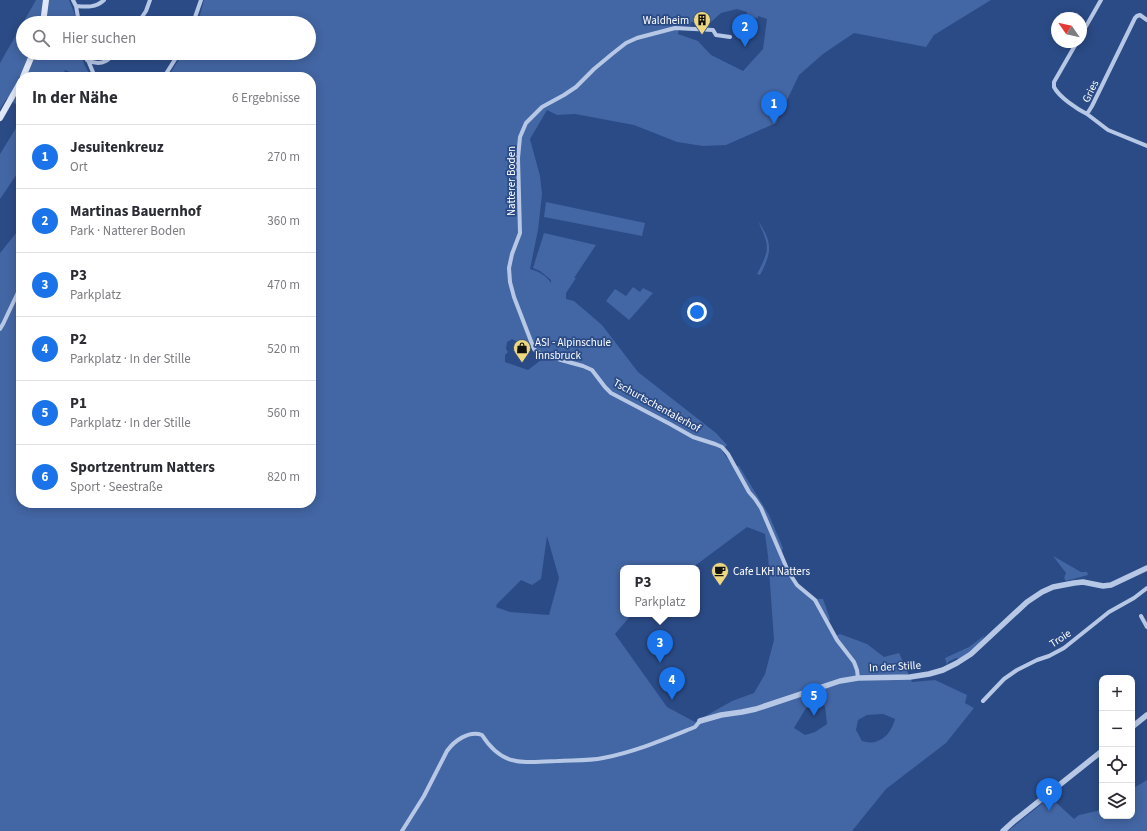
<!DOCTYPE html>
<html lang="de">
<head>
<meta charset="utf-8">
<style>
	:root { --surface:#fff; --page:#f2f2f3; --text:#2b2b33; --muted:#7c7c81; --line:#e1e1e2; --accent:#1a73e8 }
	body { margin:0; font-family:"Source Sans 3",sans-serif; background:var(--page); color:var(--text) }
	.controls { position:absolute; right:12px; bottom:12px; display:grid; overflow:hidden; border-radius:8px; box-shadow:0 2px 10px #0003 }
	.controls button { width:36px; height:36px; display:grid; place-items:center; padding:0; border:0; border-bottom:1px solid var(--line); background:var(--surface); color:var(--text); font:20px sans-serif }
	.compass { position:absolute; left:1051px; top:12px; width:36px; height:36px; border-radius:50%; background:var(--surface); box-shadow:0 2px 10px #0003; rotate:304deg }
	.you { position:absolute; left:697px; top:312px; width:14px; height:14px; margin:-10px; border:3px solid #fff; border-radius:50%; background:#1a73e8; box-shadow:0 0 0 6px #1a73e833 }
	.badge { display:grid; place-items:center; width:26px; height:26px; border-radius:50%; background:var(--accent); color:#fff; font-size:13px; font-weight:700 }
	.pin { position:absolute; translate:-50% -33px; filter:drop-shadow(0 1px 2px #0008) }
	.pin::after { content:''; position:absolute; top:21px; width:14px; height:12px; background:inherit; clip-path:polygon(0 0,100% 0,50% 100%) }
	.popup { position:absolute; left:620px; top:565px; width:80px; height:52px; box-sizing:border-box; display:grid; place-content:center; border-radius:8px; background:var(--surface); filter:drop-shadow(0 1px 3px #0005); font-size:13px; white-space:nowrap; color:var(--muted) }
	.popup b { font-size:15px; color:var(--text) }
	.popup::after { content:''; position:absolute; left:50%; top:100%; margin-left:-8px; border:8px solid transparent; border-top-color:var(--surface) }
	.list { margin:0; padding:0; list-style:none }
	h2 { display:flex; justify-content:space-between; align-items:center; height:52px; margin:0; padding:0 16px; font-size:17px }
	h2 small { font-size:13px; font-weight:400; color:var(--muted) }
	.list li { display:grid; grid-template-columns:26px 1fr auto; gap:12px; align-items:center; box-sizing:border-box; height:64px; padding:0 16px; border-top:1px solid var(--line) }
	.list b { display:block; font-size:15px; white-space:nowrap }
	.list p { margin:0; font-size:13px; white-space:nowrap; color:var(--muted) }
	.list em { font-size:13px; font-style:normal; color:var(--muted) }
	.icon { flex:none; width:22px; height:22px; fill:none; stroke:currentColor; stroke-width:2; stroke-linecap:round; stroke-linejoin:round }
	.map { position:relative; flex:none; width:1147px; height:831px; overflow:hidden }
	.search { position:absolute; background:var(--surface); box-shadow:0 2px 10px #0003; left:16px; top:16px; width:300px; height:44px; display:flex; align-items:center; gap:10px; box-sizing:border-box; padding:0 14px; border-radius:22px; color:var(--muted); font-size:15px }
	.panel { position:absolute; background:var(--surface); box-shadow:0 2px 10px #0003; left:16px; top:72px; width:300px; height:436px; border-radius:16px }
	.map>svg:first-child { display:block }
	.green { fill:#4366a4; fill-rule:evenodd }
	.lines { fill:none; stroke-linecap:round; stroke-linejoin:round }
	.minor { stroke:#b7c8e7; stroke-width:4 }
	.tertiary { stroke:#b7c8e7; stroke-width:5.5 }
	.secondary { stroke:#e0e8f7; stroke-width:6 }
	.labels { text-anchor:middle; stroke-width:3.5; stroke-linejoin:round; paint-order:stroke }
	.poi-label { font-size:11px; fill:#fff; stroke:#2b4b86; text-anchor:start }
	.street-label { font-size:11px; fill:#fff; stroke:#2b4b86 }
</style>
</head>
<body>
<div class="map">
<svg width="1147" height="831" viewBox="0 0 1147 831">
	<rect width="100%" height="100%" fill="#2b4b86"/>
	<!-- green -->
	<path class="green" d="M36 0H69L75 15 76 23H23V53H81L84 64 91 77H83L65 70 62 77H21V108L7 98 0 109V63Z
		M204 0H991L934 35 926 47 854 33 823 54 799 75 776 123 726 145 703 146 677 142 634 125 575 114 557 115 547 110 530 139 540 176 542 194 538 230 530 269C538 271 547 276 551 283V280L540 271 533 268 544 233 596 245 574 278H576L566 293V299L574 301 602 325 638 372 716 433 727 445 722 451 733 466H739L769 515 783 548 782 551 786 565 797 587 816 599H823L830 619 827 623 833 637 840 634 867 644 884 657 899 653 912 682 935 680 967 695 965 703 974 708 946 743 886 789 852 831H0V253L21 227V503H311V77H168L183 53H309V23H198ZM737 9 747 12 746 17 758 18V16L767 19 763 49 743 71 711 55 698 41 678 34 679 27 690 26 691 22H711L721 13ZM512 339 526 346 536 350 535 353 542 355 541 360 528 370 505 362V355L508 352 506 349 507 342ZM747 527 765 534 768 556 774 640 765 674 754 693 732 701 695 722 667 707 615 634 632 614H623V568H692ZM547 536 559 578 549 615 510 612 496 607 497 604 521 580 532 585 541 579ZM815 702 825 706 827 724 815 732 805 735 794 728 806 708ZM883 714 895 719C892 730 886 739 875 742 871 743 866 742 862 741L856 730 858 720 867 715Z
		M21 120V168L0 199V154Z
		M546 202 645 223 642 236 544 217Z
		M758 221C773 243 772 252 760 275L757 274C770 249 770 247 758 221Z
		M633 287 640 292 643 288 653 293 629 320 606 301 615 289 626 296Z
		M1053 556 1081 572H1087L1088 575 1066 581 1064 578 1066 573Z
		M985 635C979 645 969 652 960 659L956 658 948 662 947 665 945 658 969 647Z
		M1147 780V831H1008L1050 797 1074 819 1079 815 1097 811 1102 808V816H1132V789Z"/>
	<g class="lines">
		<!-- minor -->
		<path class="minor" d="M73 0 76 6 79 23
			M76 6C86 7 96 8 104 0
			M138 23 146 11 150 0
			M193 23 201 0
			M1081 35 1101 0
			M730 37 716 35 713 30 675 28 637 38 626 43 612 54 594 69 576 87 564 95 542 107 526 123 520 137 518 158 520 233 512 254 509 268 510 282 514 297 534 349 537 352 561 360 583 366 592 370 605 387 611 393 670 424 693 437 715 444 722 447 728 454 749 492 755 499 761 508 788 571 797 585 815 600 837 640 854 662 857 670 858 678
			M1077 42 1054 82V87C1059 97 1077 109 1087 114L1092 106 1135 18 1137 16 1140 15 1147 20
			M85 53 95 77
			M87 60C97 65 108 64 113 53
			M164 77 179 53
			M1087 114 1108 130 1147 146
			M0 329 3 324 21 286
			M1141 616 1147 627
			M983 701 1004 679 1017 670 1037 660 1049 656 1064 648 1109 612 1134 598 1147 588
			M402 831 424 796 447 751C454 741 469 730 482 735 503 768 523 762 557 761 572 760 588 761 603 758 635 752 665 739 695 727L700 721"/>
		<!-- tertiary -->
		<path class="tertiary" d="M700 721 721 715 742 712 756 709 840 681 858 678 910 677 929 674 943 670 957 663 971 654 1027 602 1042 592 1053 587 1074 583 1083 582 1103 586 1111 585 1147 568
			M1132 727 1147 715
			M1003 831 1014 821 1102 751"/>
		<!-- secondary -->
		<path class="secondary" d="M43 23 46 0
			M23 77 33 53
			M0 118 21 81"/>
	</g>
	<!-- icons -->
	<defs>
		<symbol id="building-pin" viewBox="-11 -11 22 30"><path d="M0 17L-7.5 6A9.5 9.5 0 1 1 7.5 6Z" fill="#edd77f" stroke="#2b4b86"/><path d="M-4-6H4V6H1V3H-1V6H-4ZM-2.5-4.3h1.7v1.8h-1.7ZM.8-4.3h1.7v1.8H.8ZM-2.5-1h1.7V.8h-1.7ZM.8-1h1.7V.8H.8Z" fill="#111"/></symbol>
		<symbol id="shop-pin" viewBox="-11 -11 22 30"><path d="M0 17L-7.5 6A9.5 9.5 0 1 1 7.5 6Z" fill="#edd77f" stroke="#2b4b86"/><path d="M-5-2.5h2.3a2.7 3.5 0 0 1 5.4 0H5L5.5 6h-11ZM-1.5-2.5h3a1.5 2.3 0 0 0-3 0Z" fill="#111"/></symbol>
		<symbol id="cafe-pin" viewBox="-11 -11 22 30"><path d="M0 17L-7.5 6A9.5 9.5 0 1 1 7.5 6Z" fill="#edd77f" stroke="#2b4b86"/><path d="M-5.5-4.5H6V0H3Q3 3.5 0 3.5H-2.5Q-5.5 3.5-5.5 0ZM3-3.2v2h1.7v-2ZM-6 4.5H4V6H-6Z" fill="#111"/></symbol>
	</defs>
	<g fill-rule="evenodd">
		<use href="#building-pin" x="692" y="10" width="20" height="27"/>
		<use href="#shop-pin" x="512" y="338" width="20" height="27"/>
		<use href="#cafe-pin" x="710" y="561" width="20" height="27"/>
	</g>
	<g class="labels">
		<!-- poi labels -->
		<g class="poi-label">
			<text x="689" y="24" text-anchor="end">Waldheim</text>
			<text x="535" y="346">ASI - Alpinschule<tspan x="535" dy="13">Innsbruck</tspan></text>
			<text x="733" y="575">Cafe LKH Natters</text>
		</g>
		<!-- street labels -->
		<g class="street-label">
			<text transform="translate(1090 91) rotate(-64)" y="4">Gries</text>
			<text transform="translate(511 181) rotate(-90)" y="4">Natterer Boden</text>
			<text transform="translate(657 405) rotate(29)" y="4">Tschurtschentalerhof</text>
			<text transform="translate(1060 638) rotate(-33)" y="4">Troie</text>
			<text transform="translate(895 666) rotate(-3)" y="4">In der Stille</text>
		</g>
	</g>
</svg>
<div class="controls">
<button>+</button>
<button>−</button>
<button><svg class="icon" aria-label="locate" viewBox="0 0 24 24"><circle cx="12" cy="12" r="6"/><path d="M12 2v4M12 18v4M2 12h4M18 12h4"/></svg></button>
<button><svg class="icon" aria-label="layers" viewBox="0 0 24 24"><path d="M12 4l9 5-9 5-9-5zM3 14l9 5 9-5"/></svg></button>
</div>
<svg class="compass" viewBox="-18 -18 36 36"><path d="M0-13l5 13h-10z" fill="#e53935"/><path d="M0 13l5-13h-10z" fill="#7c7c81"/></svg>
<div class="you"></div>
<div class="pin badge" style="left:774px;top:124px">1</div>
<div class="pin badge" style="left:745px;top:47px">2</div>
<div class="pin badge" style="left:660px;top:663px">3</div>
<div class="popup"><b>P3</b>Parkplatz</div>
<div class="pin badge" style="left:672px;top:700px">4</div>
<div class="pin badge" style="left:814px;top:716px">5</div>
<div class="pin badge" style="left:1049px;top:811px">6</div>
<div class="search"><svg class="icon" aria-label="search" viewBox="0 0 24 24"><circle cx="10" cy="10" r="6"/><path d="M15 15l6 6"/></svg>Hier suchen</div>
<section class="panel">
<h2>In der Nähe<small>6 Ergebnisse</small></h2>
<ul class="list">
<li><span class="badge">1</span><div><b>Jesuitenkreuz</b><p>Ort</p></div><em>270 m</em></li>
<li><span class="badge">2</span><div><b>Martinas Bauernhof</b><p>Park · Natterer Boden</p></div><em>360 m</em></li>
<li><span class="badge">3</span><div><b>P3</b><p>Parkplatz</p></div><em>470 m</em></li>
<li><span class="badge">4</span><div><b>P2</b><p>Parkplatz · In der Stille</p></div><em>520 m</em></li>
<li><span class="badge">5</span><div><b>P1</b><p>Parkplatz · In der Stille</p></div><em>560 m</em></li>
<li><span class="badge">6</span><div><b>Sportzentrum Natters</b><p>Sport · Seestraße</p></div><em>820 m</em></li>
</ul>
</section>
</div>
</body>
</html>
